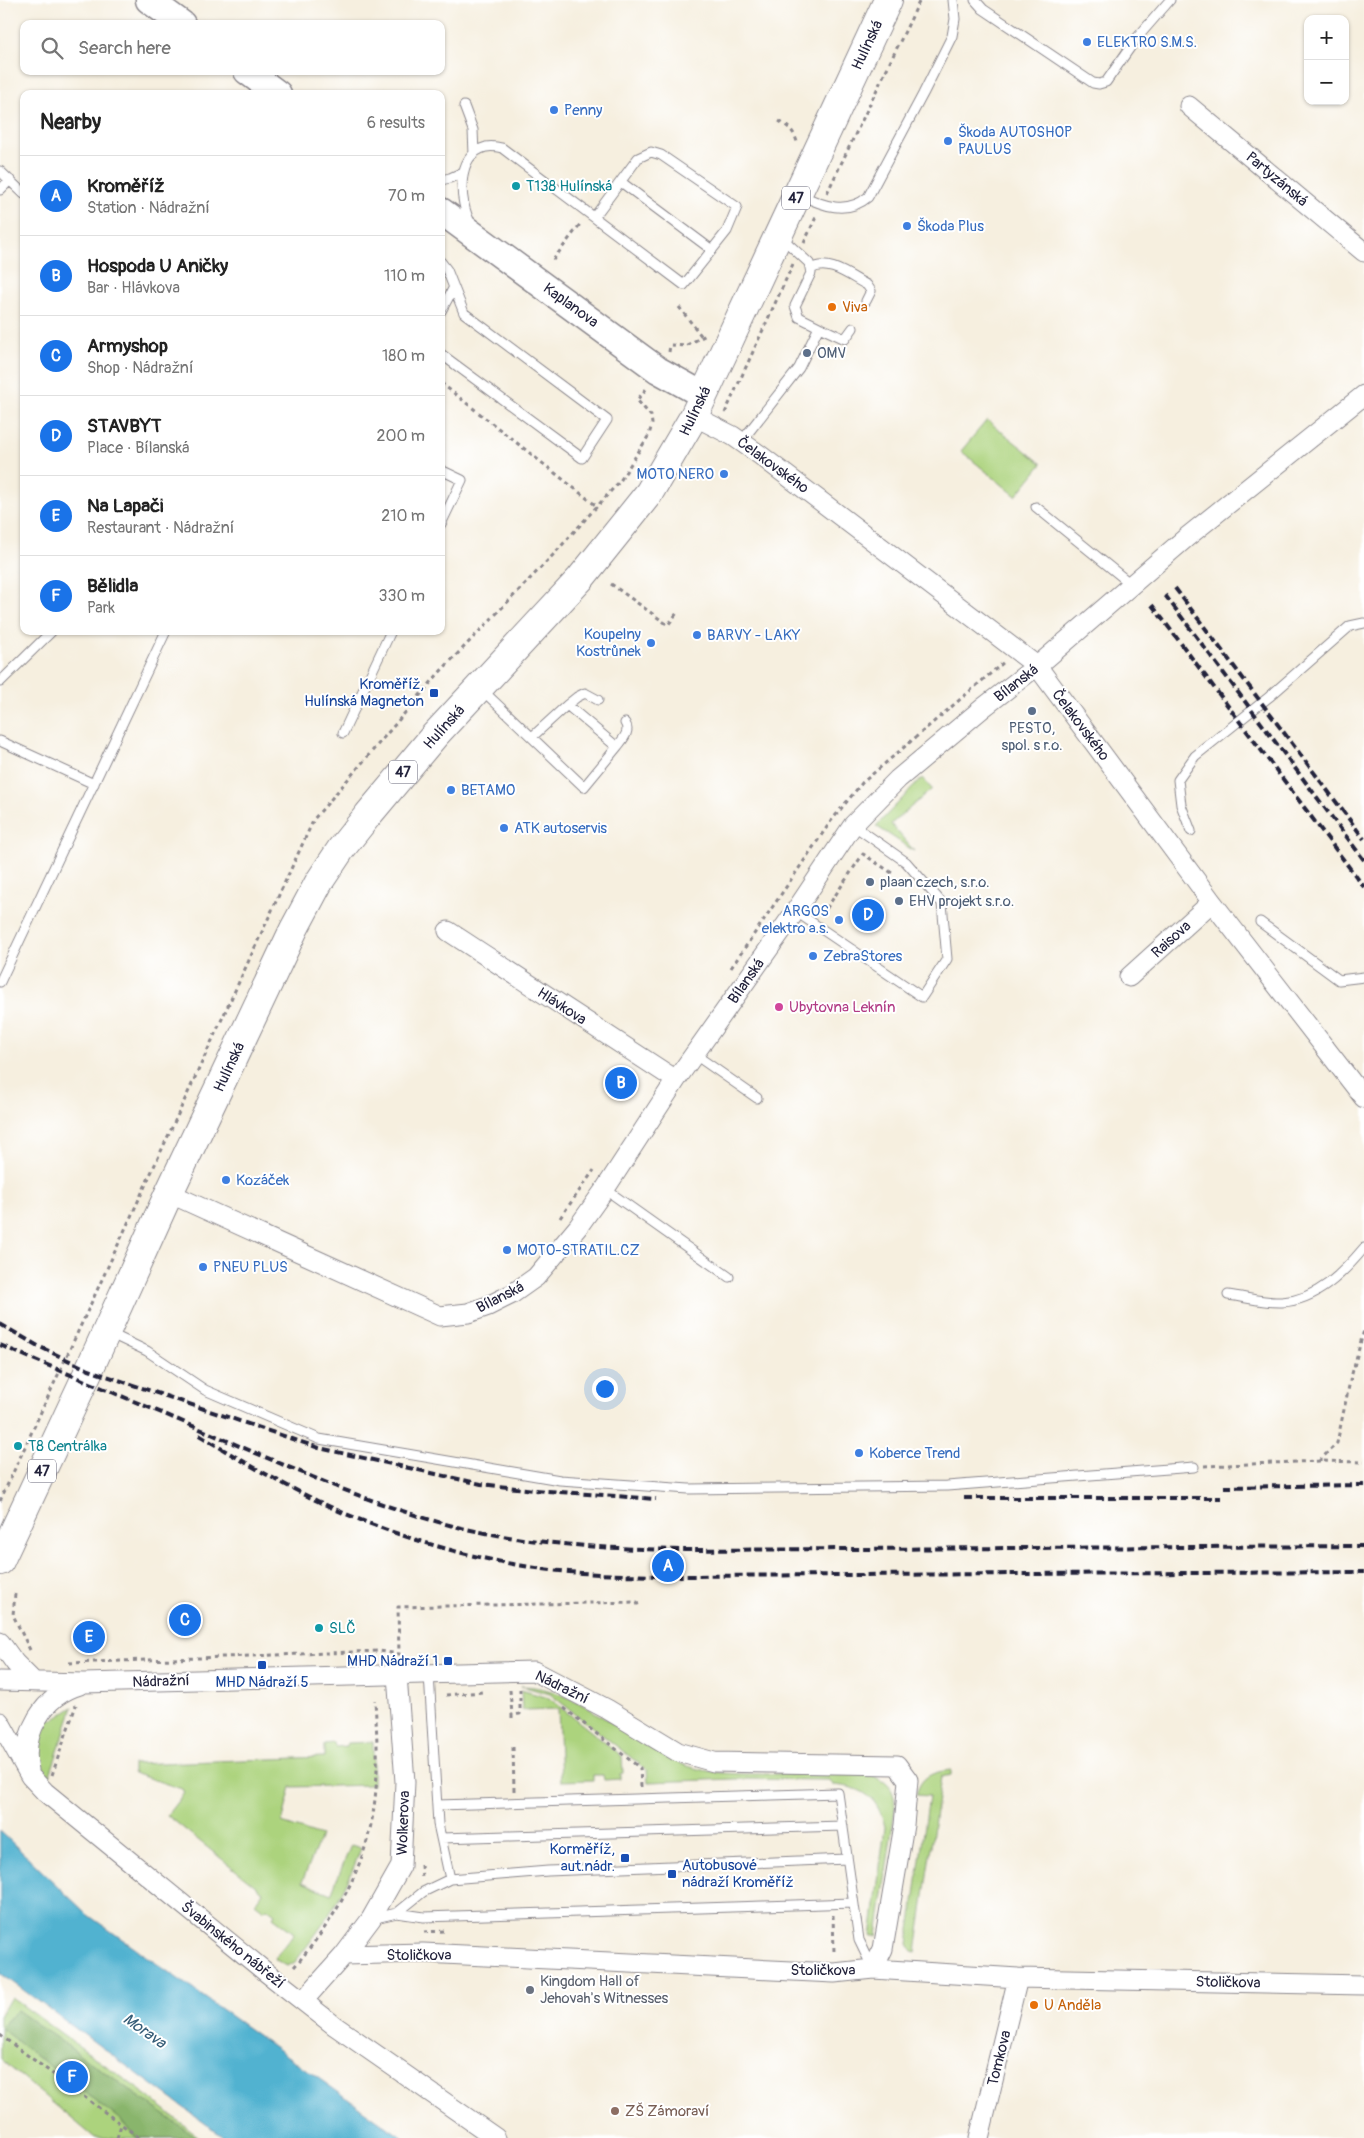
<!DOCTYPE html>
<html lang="en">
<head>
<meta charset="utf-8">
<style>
	:root { --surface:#fff; --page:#f2f2f2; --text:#222; --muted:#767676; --line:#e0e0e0; --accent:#1a73e8 }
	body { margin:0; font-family:Pangolin,sans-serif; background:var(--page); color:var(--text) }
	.controls { position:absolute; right:15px; top:15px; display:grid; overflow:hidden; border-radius:10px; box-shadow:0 1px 4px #0004 }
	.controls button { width:45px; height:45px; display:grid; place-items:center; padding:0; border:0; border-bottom:1px solid var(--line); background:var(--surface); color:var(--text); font:25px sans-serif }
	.you { position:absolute; left:604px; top:1388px; width:18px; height:18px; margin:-12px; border:4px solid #fff; border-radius:50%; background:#1a73e8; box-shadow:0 0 0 8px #1a73e833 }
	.badge { display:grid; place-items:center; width:32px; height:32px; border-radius:50%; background:var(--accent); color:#fff; font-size:16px; font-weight:700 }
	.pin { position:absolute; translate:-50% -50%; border:2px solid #fff; box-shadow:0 1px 5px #0006 }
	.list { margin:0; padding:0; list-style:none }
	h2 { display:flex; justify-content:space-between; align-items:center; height:65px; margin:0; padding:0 20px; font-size:21px }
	h2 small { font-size:16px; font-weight:400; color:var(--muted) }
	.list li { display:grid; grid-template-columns:32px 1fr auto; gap:15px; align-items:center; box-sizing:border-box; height:80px; padding:0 20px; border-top:1px solid var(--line) }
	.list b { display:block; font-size:19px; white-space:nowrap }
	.list p { margin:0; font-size:16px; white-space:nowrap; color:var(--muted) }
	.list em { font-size:16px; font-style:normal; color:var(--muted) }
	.icon { flex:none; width:28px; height:28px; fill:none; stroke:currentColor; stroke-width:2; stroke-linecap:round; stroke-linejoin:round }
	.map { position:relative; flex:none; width:1364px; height:2138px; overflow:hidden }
	.search { position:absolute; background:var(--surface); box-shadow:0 1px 4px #0004; left:20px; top:20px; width:425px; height:55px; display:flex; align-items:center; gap:12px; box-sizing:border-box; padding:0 18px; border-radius:10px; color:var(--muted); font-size:19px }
	.panel { position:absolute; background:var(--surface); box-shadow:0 1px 4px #0004; left:20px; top:90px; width:425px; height:545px; border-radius:10px }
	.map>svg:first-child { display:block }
	.green { fill:#acd37d; stroke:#677a5c }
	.forest { fill:#89b56c; stroke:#566c54 }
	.water { fill:#51b2d0; stroke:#3a6a86 }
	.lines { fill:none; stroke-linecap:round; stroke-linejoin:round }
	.lane-casing { stroke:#8c888d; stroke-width:11 }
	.street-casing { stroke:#8c888d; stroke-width:21 }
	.secondary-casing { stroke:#8c888d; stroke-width:29 }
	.primary-casing { stroke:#8c888d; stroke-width:30 }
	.path { stroke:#8c888d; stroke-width:3; stroke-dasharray:4 4; stroke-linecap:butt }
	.lane { stroke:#fff; stroke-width:9 }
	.street { stroke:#fff; stroke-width:19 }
	.secondary { stroke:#fff; stroke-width:26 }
	.primary { stroke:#fff; stroke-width:28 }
	.rail { stroke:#22223b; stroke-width:4; stroke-dasharray:8 4; stroke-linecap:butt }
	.shop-dot { fill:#3f7fe0; stroke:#fff; stroke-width:2 }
	.culture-dot { fill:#0f9aa8; stroke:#fff; stroke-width:2 }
	.food-dot { fill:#e8710a; stroke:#fff; stroke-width:2 }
	.service-dot { fill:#5c6f8a; stroke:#fff; stroke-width:2 }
	.transit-dot { fill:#1a4fb4; stroke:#fff; stroke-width:2 }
	.hotel-dot { fill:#d1479c; stroke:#fff; stroke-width:2 }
	.worship-dot { fill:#6b7280; stroke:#fff; stroke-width:2 }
	.education-dot { fill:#8d6e63; stroke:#fff; stroke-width:2 }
	.labels { text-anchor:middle; stroke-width:4; stroke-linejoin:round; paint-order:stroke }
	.shield { fill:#fff; stroke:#646476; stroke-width:1 }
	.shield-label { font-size:14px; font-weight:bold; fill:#22223b }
	.shop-label { font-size:15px; fill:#366cbe; stroke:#fff; text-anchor:start }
	.street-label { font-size:15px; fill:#22223b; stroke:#fff }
	.culture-label { font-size:15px; fill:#0d838f; stroke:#fff; text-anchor:start }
	.food-label { font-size:15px; fill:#c56008; stroke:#fff; text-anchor:start }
	.service-label { font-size:15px; fill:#4e5e75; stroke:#fff; text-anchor:start }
	.transit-label { font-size:15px; fill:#164399; stroke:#fff; text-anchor:end }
	.hotel-label { font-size:15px; fill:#b23c85; stroke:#fff; text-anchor:start }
	.worship-label { font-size:15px; fill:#5b616d; stroke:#fff; text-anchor:start }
	.education-label { font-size:15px; fill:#785e54; stroke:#fff; text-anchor:start }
	.water-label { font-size:16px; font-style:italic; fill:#355c77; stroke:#fff }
</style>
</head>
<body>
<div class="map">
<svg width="1364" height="2138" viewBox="0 0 1364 2138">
	<rect width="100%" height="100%" fill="#fff"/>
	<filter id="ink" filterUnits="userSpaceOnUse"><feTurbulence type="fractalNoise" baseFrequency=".02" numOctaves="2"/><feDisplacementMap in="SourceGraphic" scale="10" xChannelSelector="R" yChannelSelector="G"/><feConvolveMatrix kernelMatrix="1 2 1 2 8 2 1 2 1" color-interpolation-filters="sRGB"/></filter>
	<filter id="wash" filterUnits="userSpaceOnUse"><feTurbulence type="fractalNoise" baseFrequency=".0096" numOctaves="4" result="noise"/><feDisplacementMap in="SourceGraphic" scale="20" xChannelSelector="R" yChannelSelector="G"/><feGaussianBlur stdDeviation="1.12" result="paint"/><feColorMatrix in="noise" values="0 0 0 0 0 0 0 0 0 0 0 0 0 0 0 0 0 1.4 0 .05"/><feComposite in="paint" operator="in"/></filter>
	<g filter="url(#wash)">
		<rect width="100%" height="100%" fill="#f6efdf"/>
		<!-- green -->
		<path class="green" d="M987 420 1042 464 1016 496 961 451Z
			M922 778 932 789 891 824 914 851 876 826Z
			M521 1686C578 1686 626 1741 677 1762 709 1776 745 1774 779 1774 809 1774 840 1774 870 1774 889 1783 895 1788 895 1809L877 1936H871L885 1827C878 1797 863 1787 833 1785L830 1780H826L736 1779 648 1782 647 1770 550 1694Z
			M521 1690 549 1698 622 1756 623 1773 620 1774V1779L604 1780 603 1775H593V1780L561 1781 558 1709 522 1710Z
			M73 1707 50 1775 45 1781C32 1760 35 1736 49 1717L53 1720Z
			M373 1742V1785L291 1787 282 1823 321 1836 302 1882 331 1894 351 1845 361 1848C344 1896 325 1923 295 1962L287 1966 274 1959 294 1933 273 1917 275 1914 267 1908 264 1910 255 1903 263 1892 167 1815 184 1793 182 1789 133 1773V1764L324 1757V1744L334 1743 335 1747 347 1746V1743Z
			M951 1770V1775L941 1777 916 1952 912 1951 908 1944 929 1796 916 1795C921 1776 932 1772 951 1770Z
			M11 1997 148 2096 200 2138H95L0 2059V2016Z"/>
		<!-- forest -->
		<path class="forest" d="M17 2010 197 2138H137L118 2118 0 2028Z"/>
		<!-- water -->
		<path class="water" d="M0 1831 88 1915 403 2138H225L0 1973Z"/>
	</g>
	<g filter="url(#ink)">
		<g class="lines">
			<defs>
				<path id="lane" d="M975 0 983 9 1093 83 1099 84 1106 82 1136 39 1170 0
					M464 106 473 130 474 154
					M0 171 24 194
					M441 180 450 178 463 172
					M621 182 712 250
					M0 190 10 180
					M801 195C823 206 847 215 868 197L923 94 952 36 955 19 953 0
					M471 224C459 202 455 155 486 147 491 146 498 147 502 148L684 285 727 231 737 207 661 155 651 152 638 158 595 216
					M441 262 447 270 464 313 607 420 582 458 441 354
					M811 269C828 258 851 277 867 285L871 291 866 301
					M441 311 453 289
					M819 327 845 339 853 328
					M741 442 799 368 819 327 799 317 795 306 811 273 809 263 781 237
					M441 470 462 480 441 524
					M1036 507 1132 585
					M0 682 52 631
					M480 688 584 787 617 747 567 705 532 737
					M567 705 577 697 585 693 598 700
					M343 733 391 631
					M0 741 94 784
					M617 747C622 740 631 732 625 723
					M1191 831 1181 805 1178 780 1195 756 1269 697 1350 626 1364 623
					M795 911 922 997 947 959 942 903 906 862 853 825
					M1260 922 1339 980 1364 977
					M0 982 166 631
					M694 1054 757 1098
					M605 1189 729 1277
					M1228 1295C1245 1297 1265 1303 1282 1302 1317 1300 1343 1273 1364 1248
					M109 1333 147 1351 205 1390 319 1439 560 1480 689 1489 947 1486 1194 1467
					M429 1674 438 1824 450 1879
					M437 1805 838 1793 859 1940 873 1969
					M441 1838 843 1826
					M397 1913 423 1892 450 1879 548 1871 847 1859
					M371 1919 397 1913 424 1917 853 1903"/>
				<path id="street" d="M1189 106 1364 252
					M694 416 733 436 760 455 1037 666 1212 902 1364 1098
					M448 931 676 1080
					M1129 977 1212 902
					M169 1193 440 1316 468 1313 488 1306 512 1294 536 1277 578 1227 605 1189 676 1080 792 916 853 825 898 779 984 707 1042 662 1187 537 1364 395
					M0 1642 15 1663 34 1682
					M0 1681 84 1683 534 1671 607 1709 678 1752 714 1762 897 1765 908 1780 904 1825 883 1949 873 1969
					M0 1722 30 1776 45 1792 267 1973 335 2026 496 2138
					M29 1770C21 1733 43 1696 80 1685
					M344 1955 423 1953 834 1973 873 1969 1018 1978 1364 1985
					M303 2001 344 1955 371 1919 401 1866 405 1782 397 1675
					M979 2138 1018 1978"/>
				<path id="secondary" d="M149 0 182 24
					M247 71 278 94
					M441 211 658 370 703 395"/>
				<path id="primary" d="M0 1561 84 1381 169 1193 294 929 319 882 341 849 368 815 435 735 580 579 649 493 694 416 888 0"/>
			</defs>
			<!-- lane casing -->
			<use href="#lane" class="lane-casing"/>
			<!-- street casing -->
			<use href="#street" class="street-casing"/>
			<!-- secondary casing -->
			<use href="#secondary" class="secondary-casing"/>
			<!-- primary casing -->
			<use href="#primary" class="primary-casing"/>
			<!-- path -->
			<path class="path" d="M779 121C789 127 794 131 797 142
				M827 193 920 0
				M804 243 817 215
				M553 260 581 223
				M679 307 703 338
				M669 352 670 345 685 346 706 335
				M441 383 598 507
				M725 413 793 264
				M611 584 668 625 677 613
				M822 915 863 854 895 875
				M731 968 831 821 862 783 1004 662
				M560 1218 594 1170
				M1319 1461 1337 1443 1350 1381 1364 1330
				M1204 1466 1319 1461 1364 1462
				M0 1501 314 819 439 673 553 555 620 481 649 435 652 424 651 416 637 400 647 388
				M15 1594 13 1615 31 1652
				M69 1663 379 1651 399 1654 398 1607 637 1602 639 1609
				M510 1690 512 1715
				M446 1695 483 1692
				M564 1708 640 1768 641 1787
				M512 1718V1715L520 1714V1689
				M513 1747 514 1791
				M52 1775 76 1705
				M421 1865 422 1879
				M833 1915 834 1952
				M424 1932 445 1931
				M294 1967C334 1921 366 1868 374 1807 379 1771 377 1736 375 1700
				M0 2035 140 2138
				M117 2138 121 2125"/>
			<!-- lane -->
			<use href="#lane" class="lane"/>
			<!-- street -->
			<use href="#street" class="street"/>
			<!-- secondary -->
			<use href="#secondary" class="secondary"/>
			<!-- primary -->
			<use href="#primary" class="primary"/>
			<!-- rail -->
			<path class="rail" d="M1175 588 1364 839
				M1165 595 1364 860
				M1152 605 1364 887
				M0 1324 38 1346 89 1370 319 1448 481 1484 534 1490 656 1499
				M0 1345C77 1378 154 1409 230 1442 303 1473 376 1506 453 1526 529 1544 605 1549 682 1550L1364 1546
				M199 1435C247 1464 295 1492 346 1514 420 1545 502 1567 581 1573 614 1575 647 1576 680 1576L1364 1572
				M1224 1487 1364 1485
				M964 1498H1221"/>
		</g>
	</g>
	<!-- markers -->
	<g class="shop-dot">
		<circle cx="1087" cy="42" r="5"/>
		<circle cx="554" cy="110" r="5"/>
		<circle cx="948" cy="141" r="5"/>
		<circle cx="907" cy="226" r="5"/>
		<circle cx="724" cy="474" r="5"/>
		<circle cx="697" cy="635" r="5"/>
		<circle cx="651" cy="643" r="5"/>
		<circle cx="451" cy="790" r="5"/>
		<circle cx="504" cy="828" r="5"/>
		<circle cx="839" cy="920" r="5"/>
		<circle cx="813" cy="956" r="5"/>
		<circle cx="226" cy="1180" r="5"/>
		<circle cx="507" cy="1250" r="5"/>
		<circle cx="203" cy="1267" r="5"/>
		<circle cx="859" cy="1453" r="5"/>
	</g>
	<g class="culture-dot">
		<circle cx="516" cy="186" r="5"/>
		<circle cx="18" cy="1446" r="5"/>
		<circle cx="319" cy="1628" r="5"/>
	</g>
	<g class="food-dot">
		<circle cx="832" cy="307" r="5"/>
		<circle cx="1034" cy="2005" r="5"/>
	</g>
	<g class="service-dot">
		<circle cx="807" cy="353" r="5"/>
		<circle cx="1032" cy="711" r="5"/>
		<circle cx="870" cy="882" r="5"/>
		<circle cx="899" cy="901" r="5"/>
	</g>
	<g class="transit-dot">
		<rect x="429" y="688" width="10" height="10" rx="2.5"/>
		<rect x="443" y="1656" width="10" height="10" rx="2.5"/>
		<rect x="257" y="1660" width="10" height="10" rx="2.5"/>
		<rect x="620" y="1853" width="10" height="10" rx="2.5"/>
		<rect x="667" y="1869" width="10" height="10" rx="2.5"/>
	</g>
	<circle class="hotel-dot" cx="779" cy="1007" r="5"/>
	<circle class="worship-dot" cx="530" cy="1990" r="5"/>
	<circle class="education-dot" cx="615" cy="2111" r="5"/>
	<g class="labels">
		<!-- shield labels -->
		<g class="shield">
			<rect x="782" y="186.5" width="28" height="23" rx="4"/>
			<rect x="389" y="760.5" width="28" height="23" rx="4"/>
			<rect x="28" y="1459.5" width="28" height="23" rx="4"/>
		</g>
		<g class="shield-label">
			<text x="796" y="203">47</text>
			<text x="403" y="777">47</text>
			<text x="42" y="1476">47</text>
		</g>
		<!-- shop labels -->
		<g class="shop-label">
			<text x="1097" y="47">ELEKTRO S.M.S.</text>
			<text x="564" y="115">Penny</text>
			<text x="958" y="137">Škoda AUTOSHOP<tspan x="958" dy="17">PAULUS</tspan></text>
			<text x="917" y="231">Škoda Plus</text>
			<text x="714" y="479" text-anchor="end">MOTO NERO</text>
			<text x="641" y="639" text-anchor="end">Koupelny<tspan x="641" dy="17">Kostrůnek</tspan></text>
			<text x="707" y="640">BARVY - LAKY</text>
			<text x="461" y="795">BETAMO</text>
			<text x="514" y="833">ATK autoservis</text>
			<text x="829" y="916" text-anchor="end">ARGOS<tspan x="829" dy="17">elektro a.s.</tspan></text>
			<text x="823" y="961">ZebraStores</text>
			<text x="236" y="1185">Kozáček</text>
			<text x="517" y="1255">MOTO-STRATIL.CZ</text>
			<text x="213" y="1272">PNEU PLUS</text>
			<text x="869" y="1458">Koberce Trend</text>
		</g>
		<!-- street labels -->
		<g class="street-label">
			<text transform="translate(867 45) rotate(-65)" y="5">Hulínská</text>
			<text transform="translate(1277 179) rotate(40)" y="5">Partyzánská</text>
			<text transform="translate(571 305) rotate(36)" y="5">Kaplanova</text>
			<text transform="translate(695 411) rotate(-64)" y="5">Hulínská</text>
			<text transform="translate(773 465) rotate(36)" y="5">Čelakovského</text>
			<text transform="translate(1016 683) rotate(-38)" y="5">Bílanská</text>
			<text transform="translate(1081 725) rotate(53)" y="5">Čelakovského</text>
			<text transform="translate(444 727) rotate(-48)" y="5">Hulínská</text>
			<text transform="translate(1171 939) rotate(-42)" y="5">Raisova</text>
			<text transform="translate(746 981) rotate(-55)" y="5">Bílanská</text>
			<text transform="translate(562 1006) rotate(33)" y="5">Hlávkova</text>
			<text transform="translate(229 1067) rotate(-65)" y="5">Hulínská</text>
			<text transform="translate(500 1297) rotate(-27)" y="5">Bílanská</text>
			<text transform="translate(161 1681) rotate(-2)" y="5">Nádražní</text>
			<text transform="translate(562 1687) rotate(26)" y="5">Nádražní</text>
			<text transform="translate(403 1823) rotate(-88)" y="5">Wolkerova</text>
			<text transform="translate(233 1945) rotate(39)" y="5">Švabinského nábřeží</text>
			<text x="419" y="1960">Stoličkova</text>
			<text x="823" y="1975">Stoličkova</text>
			<text transform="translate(1228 1982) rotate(1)" y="5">Stoličkova</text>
			<text transform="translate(999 2058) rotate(-76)" y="5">Tomkova</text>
		</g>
		<!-- culture labels -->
		<g class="culture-label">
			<text x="526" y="191">T138 Hulínská</text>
			<text x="28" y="1451">T8 Centrálka</text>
			<text x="329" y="1633">SLČ</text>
		</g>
		<!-- food labels -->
		<g class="food-label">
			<text x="842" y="312">Viva</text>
			<text x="1044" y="2010">U Anděla</text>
		</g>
		<!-- service labels -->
		<g class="service-label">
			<text x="817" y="358">OMV</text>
			<text x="1032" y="733" text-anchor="middle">PESTO,<tspan x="1032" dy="17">spol. s r.o.</tspan></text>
			<text x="880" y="887">plaan czech, s.r.o.</text>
			<text x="909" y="906">EHV projekt s.r.o.</text>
		</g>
		<!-- transit labels -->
		<g class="transit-label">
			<text x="424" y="689">Kroměříž,<tspan x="424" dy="17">Hulínská Magneton</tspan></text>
			<text x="438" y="1666">MHD Nádraží 1</text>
			<text x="262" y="1687" text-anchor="middle">MHD Nádraží 5</text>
			<text x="615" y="1854">Korměříž,<tspan x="615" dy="17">aut.nádr.</tspan></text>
			<text x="682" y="1870" text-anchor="start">Autobusové<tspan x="682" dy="17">nádraží Kroměříž</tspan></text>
		</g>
		<!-- hotel labels -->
		<g class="hotel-label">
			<text x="789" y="1012">Ubytovna Leknín</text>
		</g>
		<!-- worship labels -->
		<g class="worship-label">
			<text x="540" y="1986">Kingdom Hall of<tspan x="540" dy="17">Jehovah's Witnesses</tspan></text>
		</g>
		<!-- education labels -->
		<g class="education-label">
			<text x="625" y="2116">ZŠ Zámoraví</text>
		</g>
		<!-- water labels -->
		<g class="water-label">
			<text transform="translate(145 2030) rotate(35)" y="6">Morava</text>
		</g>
	</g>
</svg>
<div class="controls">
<button>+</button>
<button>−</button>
</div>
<div class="you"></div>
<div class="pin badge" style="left:668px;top:1566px">A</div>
<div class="pin badge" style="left:621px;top:1083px">B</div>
<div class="pin badge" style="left:185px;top:1620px">C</div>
<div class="pin badge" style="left:868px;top:915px">D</div>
<div class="pin badge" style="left:89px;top:1637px">E</div>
<div class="pin badge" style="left:72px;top:2077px">F</div>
<div class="search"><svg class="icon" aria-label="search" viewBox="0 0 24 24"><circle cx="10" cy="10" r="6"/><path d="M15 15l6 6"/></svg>Search here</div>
<section class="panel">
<h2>Nearby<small>6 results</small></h2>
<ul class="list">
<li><span class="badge">A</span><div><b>Kroměříž</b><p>Station · Nádražní</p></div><em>70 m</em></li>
<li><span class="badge">B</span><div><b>Hospoda U Aničky</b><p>Bar · Hlávkova</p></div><em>110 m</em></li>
<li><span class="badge">C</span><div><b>Armyshop</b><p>Shop · Nádražní</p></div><em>180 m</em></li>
<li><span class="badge">D</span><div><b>STAVBYT</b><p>Place · Bílanská</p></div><em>200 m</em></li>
<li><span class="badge">E</span><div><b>Na Lapači</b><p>Restaurant · Nádražní</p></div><em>210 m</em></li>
<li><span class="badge">F</span><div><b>Bělidla</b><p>Park</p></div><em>330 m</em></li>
</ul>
</section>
</div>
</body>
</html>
